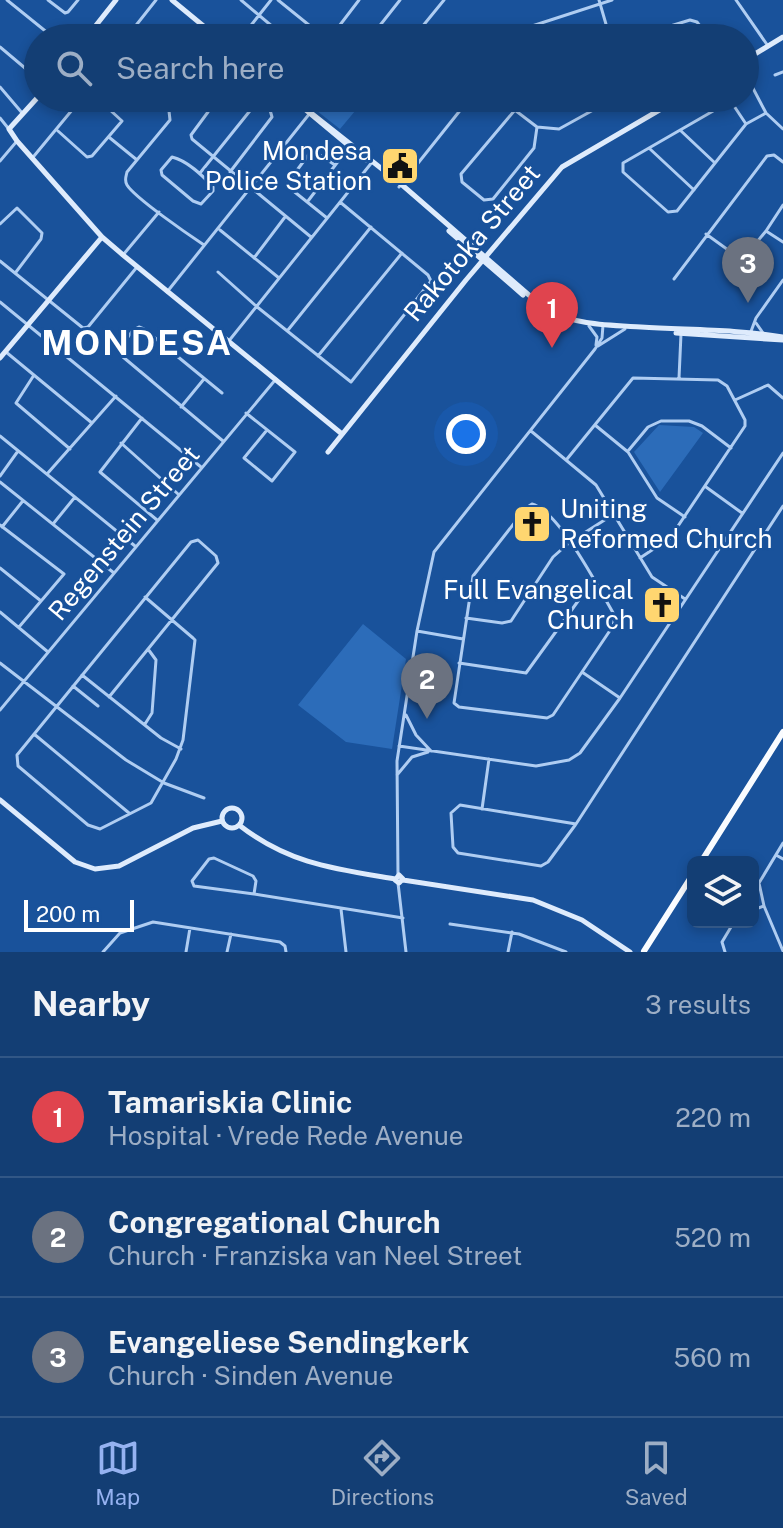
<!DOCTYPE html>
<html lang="en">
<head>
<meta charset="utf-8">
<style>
	:root { --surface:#133e74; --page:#20497c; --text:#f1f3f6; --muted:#9daec5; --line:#325786; --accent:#95b2f1 }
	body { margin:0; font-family:"Public Sans",sans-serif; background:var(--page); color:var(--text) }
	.controls { position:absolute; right:24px; bottom:24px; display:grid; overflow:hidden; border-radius:12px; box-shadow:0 4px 12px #0003 }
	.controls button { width:72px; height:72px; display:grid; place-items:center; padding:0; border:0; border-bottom:2px solid var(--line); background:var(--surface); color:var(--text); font:40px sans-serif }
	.scale { position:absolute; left:24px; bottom:20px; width:110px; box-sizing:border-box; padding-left:8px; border:4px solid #fff; border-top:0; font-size:22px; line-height:28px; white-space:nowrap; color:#fff; -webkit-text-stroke:6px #19529b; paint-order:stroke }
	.you { position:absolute; left:466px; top:434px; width:28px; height:28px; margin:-20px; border:6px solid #fff; border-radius:50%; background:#1a73e8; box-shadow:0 0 0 12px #1a73e833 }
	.badge { display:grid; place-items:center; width:52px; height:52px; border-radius:50%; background:var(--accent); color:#fff; font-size:26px; font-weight:700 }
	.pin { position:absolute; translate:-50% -66px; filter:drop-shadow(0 2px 4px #0008) }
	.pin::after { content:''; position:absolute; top:42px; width:28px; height:24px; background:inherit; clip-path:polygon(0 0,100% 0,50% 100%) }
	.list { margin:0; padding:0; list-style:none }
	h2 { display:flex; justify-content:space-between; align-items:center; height:104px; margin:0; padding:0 32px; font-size:34px }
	h2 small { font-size:26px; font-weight:400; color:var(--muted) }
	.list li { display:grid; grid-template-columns:52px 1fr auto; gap:24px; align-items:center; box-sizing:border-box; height:120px; padding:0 32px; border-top:2px solid var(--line) }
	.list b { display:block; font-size:30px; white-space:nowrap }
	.list p { margin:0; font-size:26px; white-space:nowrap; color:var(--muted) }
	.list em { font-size:26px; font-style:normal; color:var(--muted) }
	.icon { flex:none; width:44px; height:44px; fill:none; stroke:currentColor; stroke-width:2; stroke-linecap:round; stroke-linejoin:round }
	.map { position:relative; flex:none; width:783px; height:952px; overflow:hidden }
	.search { position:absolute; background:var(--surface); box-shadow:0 4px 12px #0003; left:24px; right:24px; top:24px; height:88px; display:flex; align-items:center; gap:20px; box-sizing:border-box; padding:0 28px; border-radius:44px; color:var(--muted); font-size:30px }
	.sheet { height:464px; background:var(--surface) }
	nav { display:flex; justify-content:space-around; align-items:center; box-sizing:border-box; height:112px; border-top:2px solid var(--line); background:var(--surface); font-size:22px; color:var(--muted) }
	nav a { display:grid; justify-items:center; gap:4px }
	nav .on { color:var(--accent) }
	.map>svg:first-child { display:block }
	.green { fill:#2c6cb9 }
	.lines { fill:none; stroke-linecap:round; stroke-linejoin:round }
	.street { stroke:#afcdf2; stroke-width:3 }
	.secondary { stroke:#deebfc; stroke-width:5 }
	.primary { stroke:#fafcff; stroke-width:6 }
	.labels { text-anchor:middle; stroke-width:6; stroke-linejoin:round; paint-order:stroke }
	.poi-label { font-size:26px; fill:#fff; stroke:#19529b; text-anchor:end }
	.street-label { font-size:26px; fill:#fff; stroke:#19529b }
	.district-label { font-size:34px; font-weight:bold; letter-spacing:2px; fill:#fff; stroke:#19529b }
</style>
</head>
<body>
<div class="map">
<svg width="783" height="952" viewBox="0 0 783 952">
	<rect width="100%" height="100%" fill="#19529b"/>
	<!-- green -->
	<path class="green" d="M326 98H366L340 129 317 111Z
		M659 425 694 427 703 433 660 492 634 452Z
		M363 624 406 659 392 749 346 742 298 705Z"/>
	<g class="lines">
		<!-- street -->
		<path class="street" d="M7 0 54 38
			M48 0 65 13 68 12 78 0
			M241 0 286 38
			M278 0 325 38
			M599 0 610 38
			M736 0 768 46
			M126 38 156 0
			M241 38 271 0
			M330 38 359 0
			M370 38 400 0
			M413 38 444 0
			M518 38 529 27 612 0
			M631 38 690 20 697 22 709 38
			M0 47 38 79
			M745 73 766 113 783 129
			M775 75 783 72
			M0 87 23 114
			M154 98 169 111 170 120 127 172C126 177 124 180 127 185 135 198 189 235 204 245
			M193 98 208 112 191 135 192 139 311 237
			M499 98 537 127 559 129 615 98
			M593 98 598 107
			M515 110 461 174 462 182 484 200 493 199 534 148 537 127
			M0 118 8 128
			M746 124 732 103H727L623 163V172L668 212 677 211 746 124 766 113
			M680 130 715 163
			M58 131 87 157 92 156 122 121 97 98
			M110 138 137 160
			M650 149 694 190
			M34 156 82 98
			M172 157C188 161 202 175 213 187V191L201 204 193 201 162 175 161 170Z
			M0 161 17 141
			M230 172 272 117 270 110 251 98
			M200 173 257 102
			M399 187 470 98
			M308 201 349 147
			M783 205 766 231 783 242
			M327 218 286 185 312 150 335 165
			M0 224 17 208 42 233 41 239 16 272
			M220 230 279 278
			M706 234 742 260 766 231
			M123 255 159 212
			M254 258 285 217
			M0 261 83 328 88 327 137 267
			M218 272 256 306 351 382 431 281 428 275 340 202
			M674 279 767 156 774 155 783 162
			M167 292 322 98
			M0 302 201 467
			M756 323 763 333
			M589 326 597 337 596 345
			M288 330 371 227
			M750 334 756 318 783 280
			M228 342 373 161
			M598 346 625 329
			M6 352 92 423
			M318 356 402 253
			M34 375 16 403 70 449
			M679 378 681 334
			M222 393 144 329 139 327 133 330 121 347 123 357 223 441
			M735 400 768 385 783 398
			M181 407 204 379
			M246 413 295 452 272 481 244 458 267 430
			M142 418 100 472 157 520
			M595 425 628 452 657 498 685 517
			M531 431 596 485 652 577 685 599
			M0 436 135 546
			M121 443 178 494
			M628 451 648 427 661 421H689L702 426 731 448
			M567 459 633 378 718 380 727 386 745 420V426L670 538 640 558
			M47 474 116 396
			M0 476 18 451
			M0 482 114 573
			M706 487 742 513
			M532 504C560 512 599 589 615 616L613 626 553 715 547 718 459 707 454 703 473 576 526 508Z
			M53 524 75 497
			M0 525 64 574 19 627
			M2 527 22 502
			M0 568 41 601
			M0 612 48 652
			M466 618 502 623 511 621 553 557 570 542 614 514
			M417 631 463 639
			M0 663 126 760 164 783 204 798
			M459 663 526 673 594 579
			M582 672 620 698
			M82 675 161 738 181 749
			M73 686 98 706
			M109 697 218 563 216 556 198 540 191 542 17 755 18 766 88 825 100 829 151 803 176 759 183 740 195 640 193 638 145 597
			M0 710 276 379
			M406 715 416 735 431 751
			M145 724 152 713 156 660 148 649
			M34 734 129 813
			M399 746 536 766 569 760 580 753 620 698 783 453
			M397 775 412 757 428 752
			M482 809 489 759
			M576 824 460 805 451 813 453 847 458 853 541 866 548 862 576 824 783 506
			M783 843 759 883 764 906 783 951
			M776 855 783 859
			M398 875 397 761 417 631 434 552 595 349 602 338 603 325
			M398 883 406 952
			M254 894 194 886 192 881 209 859 214 858 253 876 256 881 254 894 403 918
			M341 909 346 952
			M753 910 764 906
			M450 924 519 934 566 952
			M103 952 120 933 153 922 280 942 285 946 286 952
			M186 952 190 928
			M227 952 231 934
			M508 952 512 932
			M725 952 722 942 734 922"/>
		<!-- secondary -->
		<path class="secondary" d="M172 0 218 38
			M86 38 116 0
			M745 60 783 37
			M38 97 9 129 17 141 102 237 123 255 342 434
			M292 98 401 184 545 309C575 325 607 325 641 327 688 330 736 329 783 337
			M306 110 366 160
			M449 231 523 295
			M676 333 783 340
			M0 358 102 237
			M328 452 466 280 562 167 680 98
			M0 800 75 862 95 869 119 866 193 828 222 821
			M222 818a10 10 0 1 1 20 0a10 10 0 1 1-20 0Z
			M239 825C289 864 335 869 395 879
			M399 875 403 879 399 883 395 880Z
			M403 880 533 900 582 920 630 952"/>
		<!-- primary -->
		<path class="primary" d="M701 862 783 732
			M644 951 693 874"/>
	</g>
	<!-- icons -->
	<defs>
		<symbol id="civic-square" viewBox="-11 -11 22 22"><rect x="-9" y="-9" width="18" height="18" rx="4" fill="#ffd670" stroke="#19529b"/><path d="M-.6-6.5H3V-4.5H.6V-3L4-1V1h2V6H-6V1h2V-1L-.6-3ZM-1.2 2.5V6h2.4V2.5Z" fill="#111"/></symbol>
		<symbol id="church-square" viewBox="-11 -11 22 22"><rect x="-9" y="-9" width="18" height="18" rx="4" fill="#ffd670" stroke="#19529b"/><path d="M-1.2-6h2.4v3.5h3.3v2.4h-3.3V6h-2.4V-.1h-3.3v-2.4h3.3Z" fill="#111"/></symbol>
	</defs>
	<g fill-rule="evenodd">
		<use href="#civic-square" x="378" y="144" width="44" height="44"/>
		<use href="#church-square" x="510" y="502" width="44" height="44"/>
		<use href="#church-square" x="640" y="583" width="44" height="44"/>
	</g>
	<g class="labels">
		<!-- poi labels -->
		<g class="poi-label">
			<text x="372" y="160">Mondesa<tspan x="372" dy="30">Police Station</tspan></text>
			<text x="560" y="518" text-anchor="start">Uniting<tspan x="560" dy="30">Reformed Church</tspan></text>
			<text x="634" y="599">Full Evangelical<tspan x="634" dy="30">Church</tspan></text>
		</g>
		<!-- street labels -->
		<g class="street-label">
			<text transform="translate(472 243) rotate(-50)" y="9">Rakotoka Street</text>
			<text transform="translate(124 533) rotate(-50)" y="9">Regenstein Street</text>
		</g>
		<!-- district labels -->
		<g class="district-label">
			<text x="137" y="355">MONDESA</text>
		</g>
	</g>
</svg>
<div class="controls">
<button><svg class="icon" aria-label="layers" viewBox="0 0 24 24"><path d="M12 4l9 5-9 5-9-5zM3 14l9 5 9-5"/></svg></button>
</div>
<div class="scale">200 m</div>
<div class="you"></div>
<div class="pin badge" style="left:552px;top:348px;background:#e0444e">1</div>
<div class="pin badge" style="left:427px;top:719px;background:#6b7280">2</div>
<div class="pin badge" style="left:748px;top:303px;background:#6b7280">3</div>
<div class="search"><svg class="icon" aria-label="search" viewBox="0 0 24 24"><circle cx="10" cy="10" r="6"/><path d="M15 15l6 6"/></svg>Search here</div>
</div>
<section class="sheet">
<h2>Nearby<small>3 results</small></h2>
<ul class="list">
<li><span class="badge" style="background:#e0444e">1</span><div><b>Tamariskia Clinic</b><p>Hospital · Vrede Rede Avenue</p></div><em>220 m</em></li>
<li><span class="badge" style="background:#6b7280">2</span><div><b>Congregational Church</b><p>Church · Franziska van Neel Street</p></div><em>520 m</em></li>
<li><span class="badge" style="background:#6b7280">3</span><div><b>Evangeliese Sendingkerk</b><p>Church · Sinden Avenue</p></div><em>560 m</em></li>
</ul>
</section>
<nav>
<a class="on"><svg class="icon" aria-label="map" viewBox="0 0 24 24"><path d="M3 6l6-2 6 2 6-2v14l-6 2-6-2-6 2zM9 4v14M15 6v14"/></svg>Map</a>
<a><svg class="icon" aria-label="directions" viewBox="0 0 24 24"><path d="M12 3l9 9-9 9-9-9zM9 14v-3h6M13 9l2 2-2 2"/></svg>Directions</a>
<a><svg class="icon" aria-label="saved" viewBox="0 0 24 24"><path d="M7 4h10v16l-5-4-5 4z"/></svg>Saved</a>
</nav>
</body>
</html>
